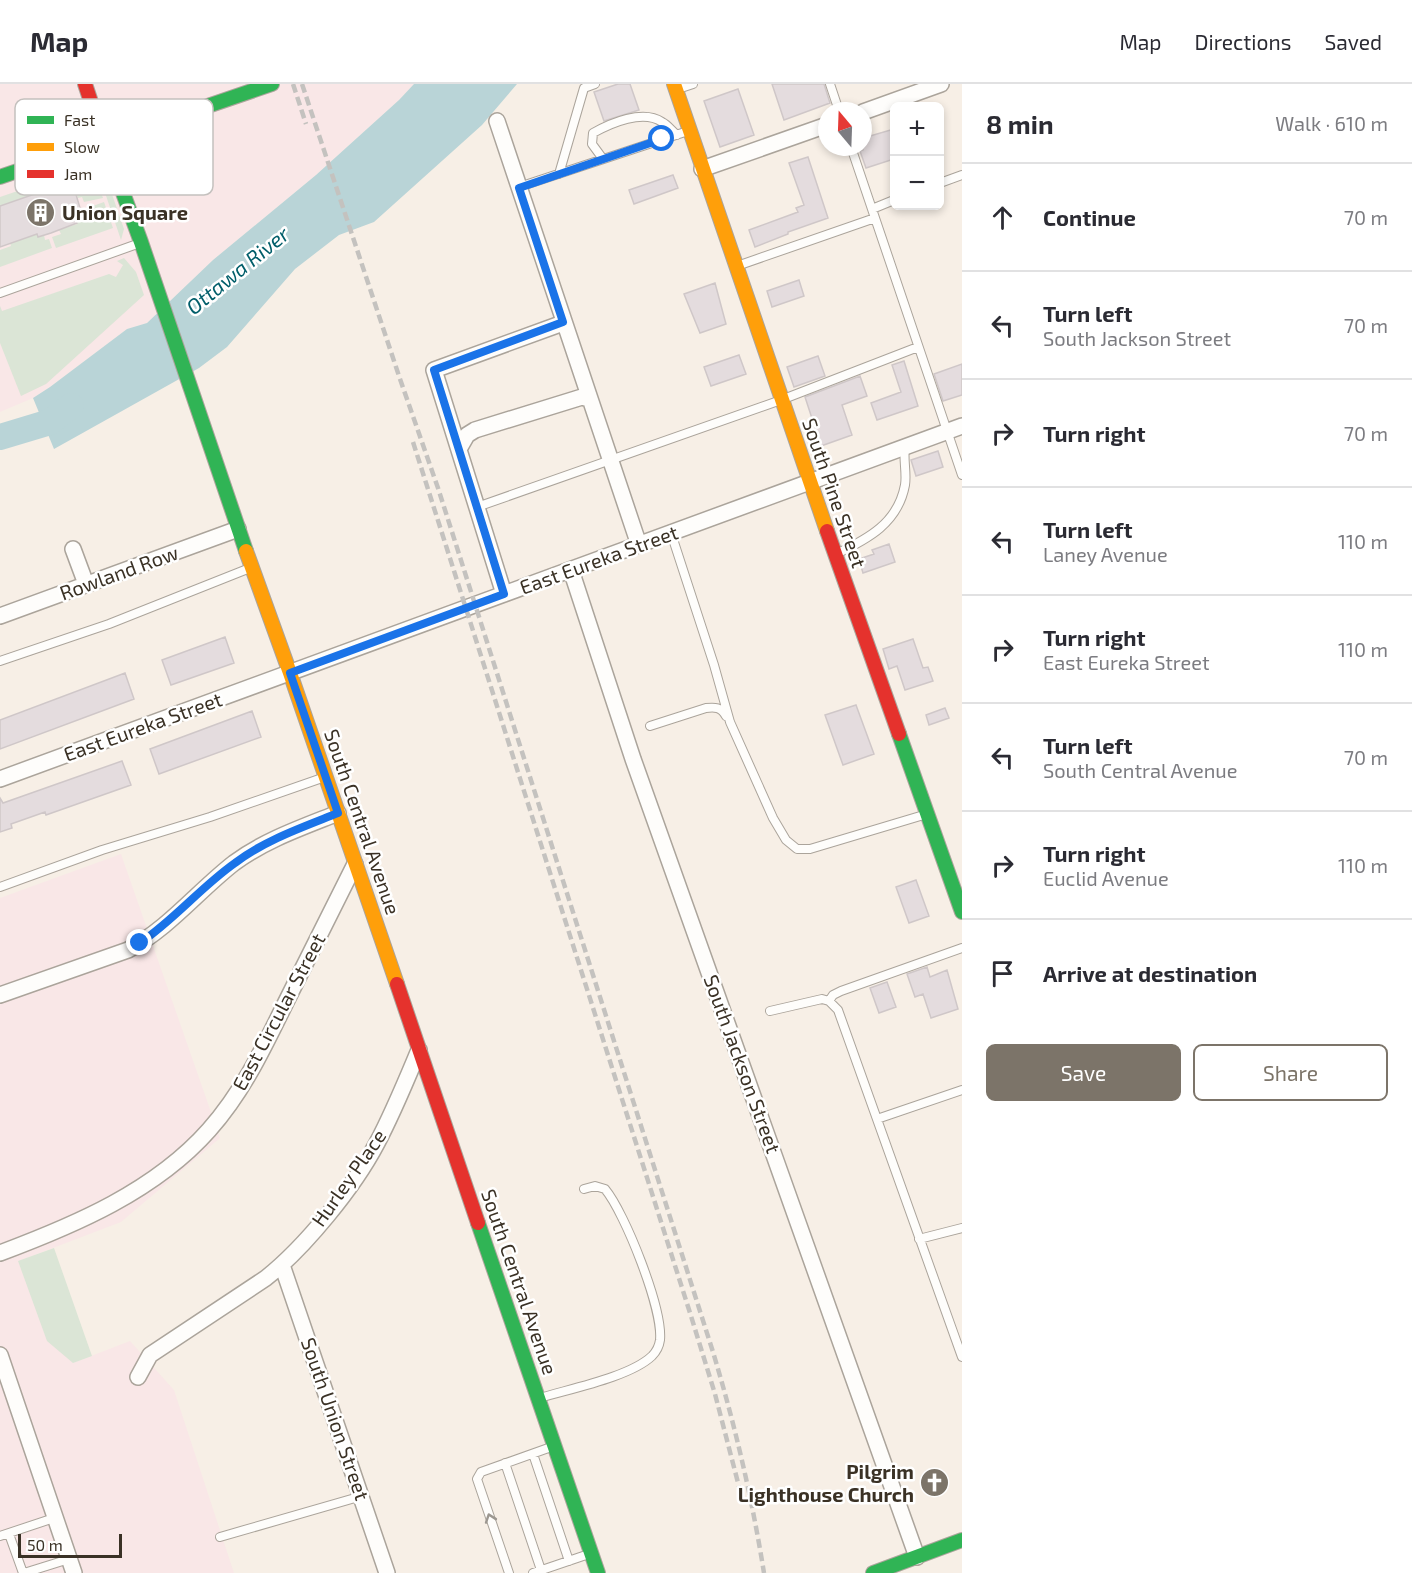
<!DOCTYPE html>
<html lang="en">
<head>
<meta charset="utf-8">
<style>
	:root { --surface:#fff; --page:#f7f7f7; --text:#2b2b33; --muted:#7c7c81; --line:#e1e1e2; --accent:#7c7469 }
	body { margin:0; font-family:"Exo 2",sans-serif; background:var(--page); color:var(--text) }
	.controls { position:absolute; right:18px; top:18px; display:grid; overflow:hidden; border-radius:9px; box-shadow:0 3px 9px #0003 }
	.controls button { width:54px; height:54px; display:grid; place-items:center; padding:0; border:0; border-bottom:2px solid var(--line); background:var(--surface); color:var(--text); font:30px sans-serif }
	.compass { position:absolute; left:818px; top:18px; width:54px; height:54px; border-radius:50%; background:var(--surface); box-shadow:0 3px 9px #0003; rotate:341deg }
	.scale { position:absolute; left:18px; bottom:15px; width:104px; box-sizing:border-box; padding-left:6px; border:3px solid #3a3125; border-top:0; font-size:16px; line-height:21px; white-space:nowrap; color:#3a3125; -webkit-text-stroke:4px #fff; paint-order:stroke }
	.stop { position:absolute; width:18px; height:18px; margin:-14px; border:4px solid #1a73e8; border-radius:50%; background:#fff }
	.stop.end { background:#1a73e8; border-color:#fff; box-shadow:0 2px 6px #0008 }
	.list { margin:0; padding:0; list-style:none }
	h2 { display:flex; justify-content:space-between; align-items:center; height:78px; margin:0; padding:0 24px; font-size:26px }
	h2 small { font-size:20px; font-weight:400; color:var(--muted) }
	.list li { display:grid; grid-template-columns:39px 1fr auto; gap:18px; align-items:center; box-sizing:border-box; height:108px; padding:0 24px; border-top:2px solid var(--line) }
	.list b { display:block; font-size:22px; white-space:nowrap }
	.list p { margin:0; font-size:20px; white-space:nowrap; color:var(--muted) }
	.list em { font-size:20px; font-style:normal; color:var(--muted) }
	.actions { display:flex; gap:12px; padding:18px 24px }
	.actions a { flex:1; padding:14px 0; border:2px solid var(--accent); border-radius:9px; text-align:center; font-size:21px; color:var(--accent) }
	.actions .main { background:var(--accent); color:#fff }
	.icon { flex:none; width:33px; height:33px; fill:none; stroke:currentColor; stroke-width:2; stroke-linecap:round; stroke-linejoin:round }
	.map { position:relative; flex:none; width:962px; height:1489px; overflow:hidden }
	header { display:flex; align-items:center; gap:36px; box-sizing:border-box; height:84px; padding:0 30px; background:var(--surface); border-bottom:2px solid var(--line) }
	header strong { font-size:28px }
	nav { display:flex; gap:33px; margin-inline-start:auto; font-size:21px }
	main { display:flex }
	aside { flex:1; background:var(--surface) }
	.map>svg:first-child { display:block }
	.commercial { fill:#f9e7e7 }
	.green { fill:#dbe5d6 }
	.water { fill:#b9d4d7 }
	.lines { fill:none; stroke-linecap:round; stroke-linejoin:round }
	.river { stroke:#b9d4d7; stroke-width:26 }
	.building { fill:#e4dcde; stroke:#cfc7c8; stroke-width:1.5 }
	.lane-casing { stroke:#aba49b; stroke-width:10 }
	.street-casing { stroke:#aba49b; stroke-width:18 }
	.fast-casing { stroke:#aba49b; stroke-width:16 }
	.slow-casing { stroke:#aba49b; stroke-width:16 }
	.jam-casing { stroke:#aba49b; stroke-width:16 }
	.lane { stroke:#fefdfb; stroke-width:8 }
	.street { stroke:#fefdfb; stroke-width:15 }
	.fast { stroke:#30b455; stroke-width:14 }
	.slow { stroke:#ff9f0a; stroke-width:14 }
	.jam { stroke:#e5322d; stroke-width:14 }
	.rail { stroke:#c4c2bf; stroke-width:4.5; stroke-dasharray:9 4.5; stroke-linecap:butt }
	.oneway { stroke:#9c9790 }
	.route { stroke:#1a73e8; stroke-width:8 }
	.labels { text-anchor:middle; stroke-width:5; stroke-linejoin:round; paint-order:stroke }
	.poi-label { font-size:20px; font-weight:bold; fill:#3a3125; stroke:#fff; text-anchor:start }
	.street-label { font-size:20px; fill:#3a3125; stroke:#fff }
	.water-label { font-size:21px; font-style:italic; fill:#015e6a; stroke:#fff }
	.key { fill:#fff; stroke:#c4c1be; stroke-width:1.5 }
	.key-label { font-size:16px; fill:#3a3125 }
</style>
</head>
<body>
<header>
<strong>Map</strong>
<nav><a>Map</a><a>Directions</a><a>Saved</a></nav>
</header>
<main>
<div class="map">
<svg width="962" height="1489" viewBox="0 0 962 1489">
	<rect width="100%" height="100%" fill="#f7efe6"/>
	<!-- commercial -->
	<path class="commercial" d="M0 0H414L399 16 316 91 213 176 147 239 127 245 50 303 33 314 0 328Z
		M121 770 220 1054 121 1138 19 1177 73 1279 130 1257 174 1306 234 1489H0V814Z"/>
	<!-- green -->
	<path class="green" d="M91 82 103 114 84 118 82 113 78 114 72 98 0 122V113Z
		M99 82 105 90 124 145 121 156 97 85Z
		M104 118 113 144 56 164 52 153 61 150 59 146 77 140 76 136 92 131 90 123Z
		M37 150 44 151 45 156 49 155 52 164 0 183V166L11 162 10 159Z
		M124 174 136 188 144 211 46 300 21 312 0 259V222L2 227 109 190 116 193 123 181 117 177Z
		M54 1164 92 1272 73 1279 47 1257 18 1177Z"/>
	<!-- water -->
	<path class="water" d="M414 0H517L482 41 374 138 339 151 295 185 227 263 199 284 54 365 33 314 50 303 127 245 147 239 213 176 316 91 399 16Z"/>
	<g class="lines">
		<!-- river -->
		<path class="river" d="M0 353 50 338 71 322"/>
	</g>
	<!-- building -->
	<path class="building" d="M618 0H630L639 26 604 37 594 8Z
		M772 0H824L830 19 784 36Z
		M738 5 754 51 720 63 704 17Z
		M894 45V75L866 84 860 67 863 66V54Z
		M808 73 828 134 788 148V150L755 163 749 146 798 128 796 124 804 121 789 79Z
		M673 91 678 104 634 120 629 106Z
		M72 97 83 134 76 136 77 139 51 149 38 153 37 150 0 163V122Z
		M799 196 804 212 772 223 767 207Z
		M715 199 726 240 700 249 684 210Z
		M739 271 746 290 711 302 704 283Z
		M818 272 825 292 794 303 787 283Z
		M904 277 918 322 877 336 871 319 901 308 892 281Z
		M962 280V311L943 317 934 290Z
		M860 292 867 312 842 321 852 351 821 362 805 313Z
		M938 367 943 383 916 392 911 376Z
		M889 460 895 478 863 489 859 475 874 470 872 466Z
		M225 553 234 579 171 601 162 576Z
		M913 555 923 584 928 583 933 597 905 606 897 582 889 585 883 565Z
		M125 589 134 615 0 665V636Z
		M856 621 874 670 843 681 825 631Z
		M945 624 949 634 929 641 926 631Z
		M252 627 261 653 159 690 150 665Z
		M122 677 131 701 46 731 45 728 11 740 12 744 0 748V714L3 719Z
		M916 796 929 832 909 839 896 803Z
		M927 883 930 893 947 886 958 925 931 934 923 910 915 913 907 890Z
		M887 898 896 923 879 929 870 904Z"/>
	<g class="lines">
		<defs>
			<path id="lane" d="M830 0 839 27
				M678 5 693 0
				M851 63 962 391
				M603 75 592 60 593 49C611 39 643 25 662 38 668 41 672 47 677 51
				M559 90 584 4 595 0
				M940 99 962 91
				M519 103 688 47
				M872 125 894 116
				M737 182 875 134
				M0 209 140 159
				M477 423 781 316 918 263
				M671 449 714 581 730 638 773 734 786 756 797 765H810L927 730
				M836 470C868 455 898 439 905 401 907 389 903 376 905 363
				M0 577 109 540 250 484
				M650 642 706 624C715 623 721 623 726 632
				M0 803 102 766 210 733 325 693
				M829 917 833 911 841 907 962 864
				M770 927 822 915 829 917 838 926 962 1273
				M877 1035 962 1006
				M919 1155 962 1144
				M540 1314C569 1305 630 1293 652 1272 657 1267 659 1263 660 1256 663 1225 625 1129 605 1105L595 1102 584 1105
				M533 1370 569 1477
				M505 1379 541 1486
				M9 1450 23 1489
				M0 1452 54 1434
				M220 1453 362 1412
				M24 1489 69 1475
				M509 1489 477 1395 481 1388 554 1362
				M533 1489 589 1470"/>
			<path id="street" d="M863 28 941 0
				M497 37 639 461
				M702 85 827 41
				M459 365 467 351 475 346 582 313 589 315
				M73 465 86 500
				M571 486 633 675 917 1473
				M504 510 434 286 563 239
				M0 532 238 445
				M0 695 962 342
				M0 911 128 866C169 844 198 807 234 779 265 756 303 743 338 729
				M0 1169C75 1141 155 1107 209 1046 243 1008 264 963 286 918 309 872 332 826 355 780
				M282 1181 387 1489
				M0 1271 74 1489
				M138 1293 150 1271 266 1194C305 1163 354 1103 377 1059 393 1029 406 997 419 966"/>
			<path id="fast" d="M104 57 141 158 246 467
				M0 93 272 0
				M899 650 962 828
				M478 1139 598 1489
				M873 1489 962 1456"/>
			<path id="slow" d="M674 0 827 447
				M246 467 290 589 397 900"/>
			<path id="jam" d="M85 0 104 57
				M827 447 899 650
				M397 900 478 1139"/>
		</defs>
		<!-- lane casing -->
		<use href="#lane" class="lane-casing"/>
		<!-- street casing -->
		<use href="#street" class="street-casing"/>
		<!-- fast casing -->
		<use href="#fast" class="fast-casing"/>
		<!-- slow casing -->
		<use href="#slow" class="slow-casing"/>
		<!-- jam casing -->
		<use href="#jam" class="jam-casing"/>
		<!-- lane -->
		<use href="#lane" class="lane"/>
		<!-- street -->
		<use href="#street" class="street"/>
		<!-- fast -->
		<use href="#fast" class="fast"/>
		<!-- slow -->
		<use href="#slow" class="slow"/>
		<!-- jam -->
		<use href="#jam" class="jam"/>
		<!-- rail -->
		<path class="rail" d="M293 0 306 40
			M302 0 399 292 438 404 713 1268C735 1341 752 1414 764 1489
			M413 358 691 1232 715 1310 743 1418"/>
	</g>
	<!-- one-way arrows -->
	<defs><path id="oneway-chevron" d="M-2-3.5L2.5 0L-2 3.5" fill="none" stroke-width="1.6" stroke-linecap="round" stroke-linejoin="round" transform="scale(1.5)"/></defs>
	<use class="oneway" href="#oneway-chevron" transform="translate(490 1434) rotate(-109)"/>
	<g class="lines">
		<!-- route -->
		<path class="route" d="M140 859C175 835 201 803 235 779 265 756 303 743 338 729L290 589 504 510 434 286 563 238 519 104 662 55"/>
	</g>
	<!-- icons -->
	<defs>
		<symbol id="building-disc" viewBox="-11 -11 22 22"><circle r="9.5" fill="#7c7469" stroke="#fff"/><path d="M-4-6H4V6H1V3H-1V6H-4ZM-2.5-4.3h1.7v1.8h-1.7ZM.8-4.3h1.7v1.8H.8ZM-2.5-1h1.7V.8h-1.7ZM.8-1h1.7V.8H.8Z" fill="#fff"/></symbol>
		<symbol id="church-disc" viewBox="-11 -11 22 22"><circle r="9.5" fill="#7c7469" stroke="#fff"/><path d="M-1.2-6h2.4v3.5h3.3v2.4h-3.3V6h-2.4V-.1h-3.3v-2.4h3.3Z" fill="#fff"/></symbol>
	</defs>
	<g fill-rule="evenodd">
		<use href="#building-disc" x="24" y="112" width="33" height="33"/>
		<use href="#church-disc" x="918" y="1382" width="33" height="33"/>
	</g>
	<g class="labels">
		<!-- poi labels -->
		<g class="poi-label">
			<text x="62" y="136">Union Square</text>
			<text x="914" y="1395" text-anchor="end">Pilgrim<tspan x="914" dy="23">Lighthouse Church</tspan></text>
		</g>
		<!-- street labels -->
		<g class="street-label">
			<text transform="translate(834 409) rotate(71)" y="7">South Pine Street</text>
			<text transform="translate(599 476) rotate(-20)" y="7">East Eureka Street</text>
			<text transform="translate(119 489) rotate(-20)" y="7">Rowland Row</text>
			<text transform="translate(143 643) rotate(-20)" y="7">East Eureka Street</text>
			<text transform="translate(362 738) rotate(71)" y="7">South Central Avenue</text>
			<text transform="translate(279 928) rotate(-62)" y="7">East Circular Street</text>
			<text transform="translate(742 980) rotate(70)" y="7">South Jackson Street</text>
			<text transform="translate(349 1094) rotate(-55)" y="7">Hurley Place</text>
			<text transform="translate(519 1198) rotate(71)" y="7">South Central Avenue</text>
			<text transform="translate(335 1335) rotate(71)" y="7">South Union Street</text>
		</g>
		<!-- water labels -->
		<g class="water-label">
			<text transform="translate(238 187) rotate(-39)" y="7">Ottawa River</text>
		</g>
	</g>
	<!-- legend -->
	<rect x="15" y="15" width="198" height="96" rx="9" class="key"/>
	<rect x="27" y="32" width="27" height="8" fill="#30b455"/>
	<rect x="27" y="59" width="27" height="8" fill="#ff9f0a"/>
	<rect x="27" y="86" width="27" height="8" fill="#e5322d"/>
	<g class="key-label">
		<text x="64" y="42">Fast</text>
		<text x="64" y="69">Slow</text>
		<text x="64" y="96">Jam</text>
	</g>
</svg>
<div class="controls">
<button>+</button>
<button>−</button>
</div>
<svg class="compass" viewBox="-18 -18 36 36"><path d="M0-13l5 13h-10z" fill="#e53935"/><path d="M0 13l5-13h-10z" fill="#7c7c81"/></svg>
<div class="scale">50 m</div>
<div class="stop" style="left:662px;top:55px"></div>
<div class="stop end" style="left:140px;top:859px"></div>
</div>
<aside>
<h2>8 min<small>Walk · 610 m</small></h2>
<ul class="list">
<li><svg class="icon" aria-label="ahead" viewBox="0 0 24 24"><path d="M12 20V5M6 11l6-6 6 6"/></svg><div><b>Continue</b></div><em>70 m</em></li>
<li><svg class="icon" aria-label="left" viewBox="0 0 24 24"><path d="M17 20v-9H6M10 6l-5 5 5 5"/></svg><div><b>Turn left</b><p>South Jackson Street</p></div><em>70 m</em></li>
<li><svg class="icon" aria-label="right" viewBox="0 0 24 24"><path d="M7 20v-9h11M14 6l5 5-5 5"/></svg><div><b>Turn right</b></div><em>70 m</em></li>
<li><svg class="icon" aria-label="left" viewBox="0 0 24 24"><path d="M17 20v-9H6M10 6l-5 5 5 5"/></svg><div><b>Turn left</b><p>Laney Avenue</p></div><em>110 m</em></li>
<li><svg class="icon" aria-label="right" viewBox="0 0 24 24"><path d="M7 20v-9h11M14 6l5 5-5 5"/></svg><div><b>Turn right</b><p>East Eureka Street</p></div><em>110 m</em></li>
<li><svg class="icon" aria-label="left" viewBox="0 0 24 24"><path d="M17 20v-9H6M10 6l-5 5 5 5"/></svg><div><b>Turn left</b><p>South Central Avenue</p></div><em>70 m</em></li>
<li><svg class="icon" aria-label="right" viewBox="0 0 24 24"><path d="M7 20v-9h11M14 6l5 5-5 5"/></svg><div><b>Turn right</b><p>Euclid Avenue</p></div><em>110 m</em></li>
<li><svg class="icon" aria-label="arrive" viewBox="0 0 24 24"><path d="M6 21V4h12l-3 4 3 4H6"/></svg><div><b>Arrive at destination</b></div></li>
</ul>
<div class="actions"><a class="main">Save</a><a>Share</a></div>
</aside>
</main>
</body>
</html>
